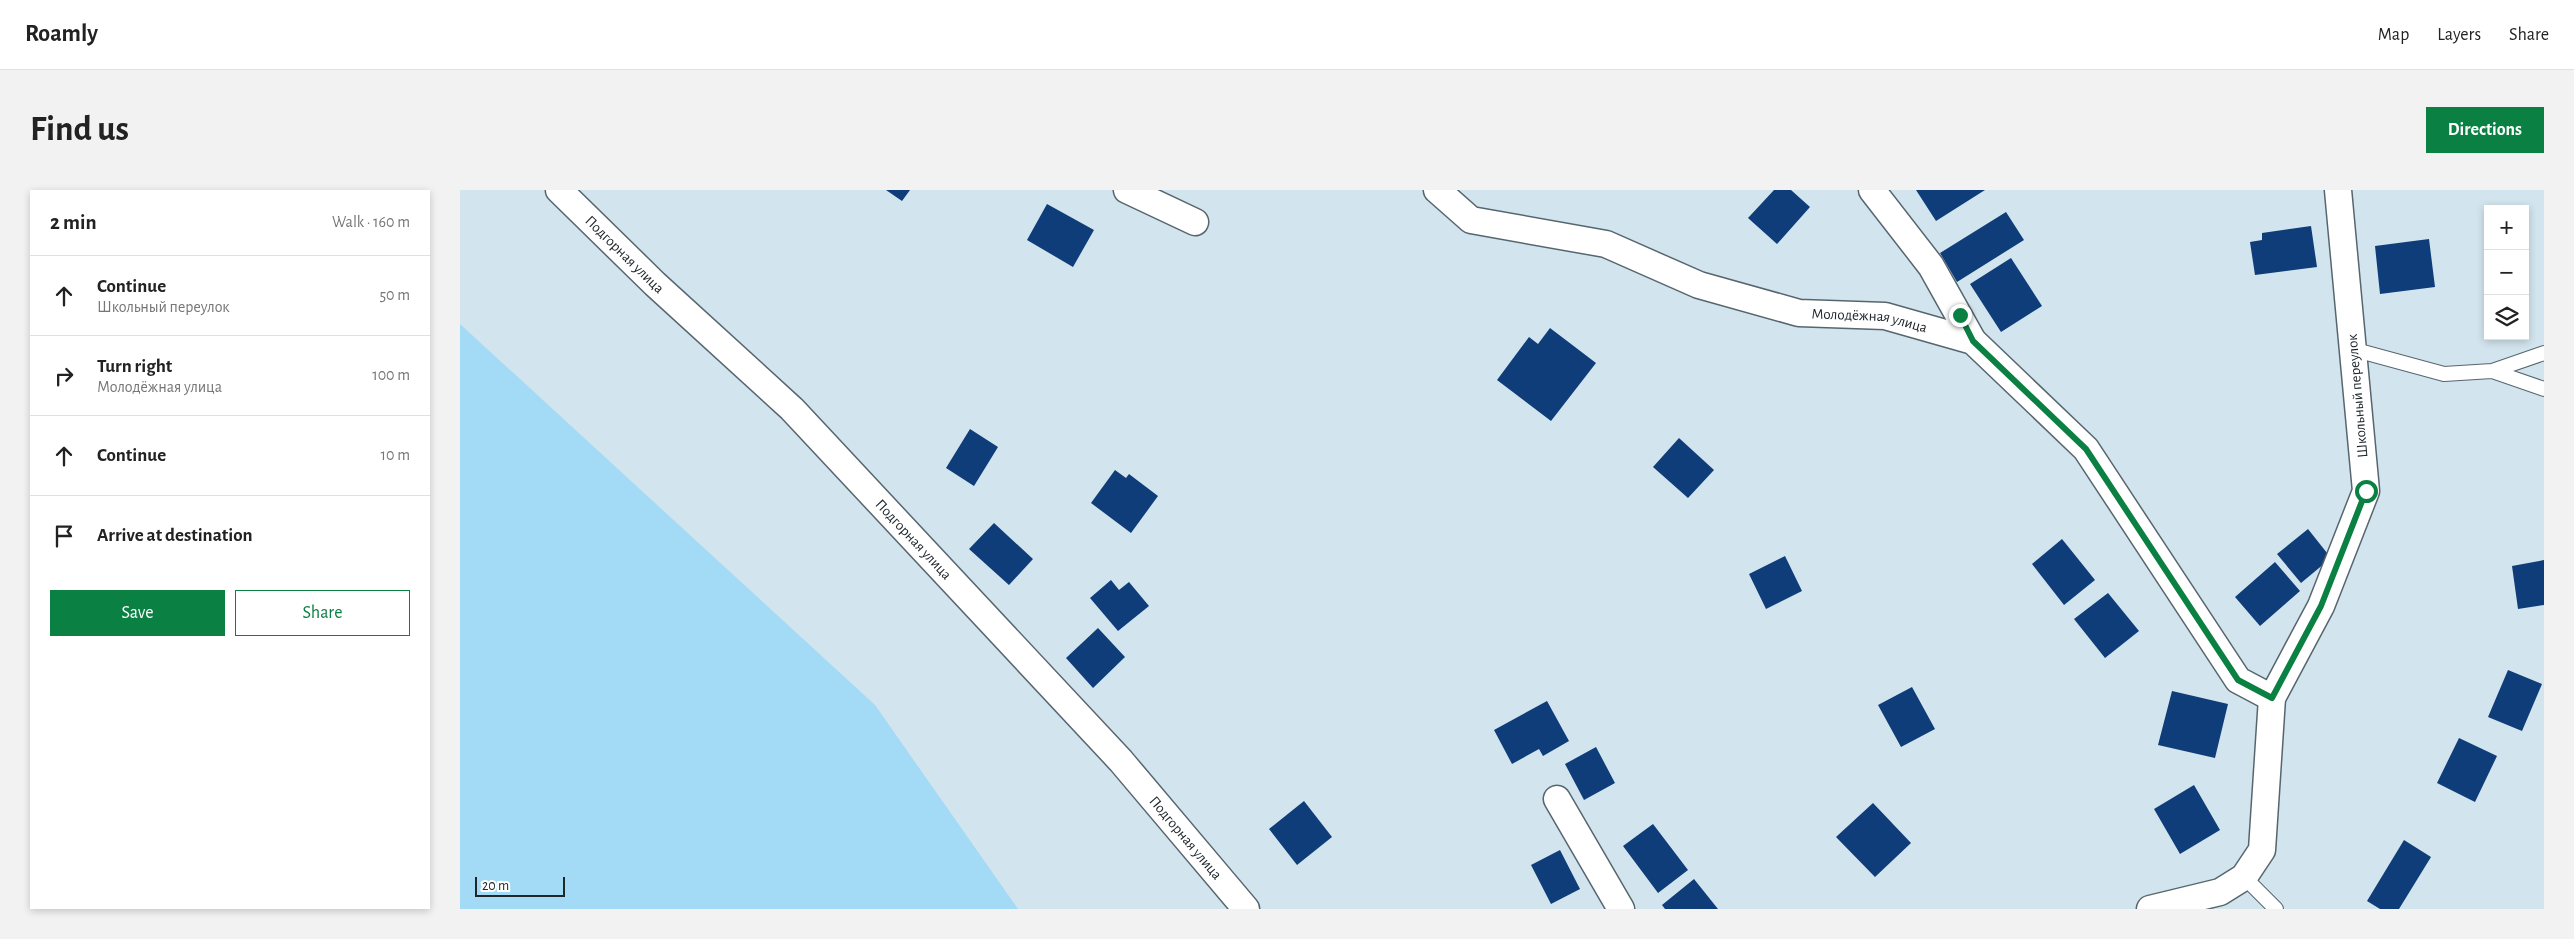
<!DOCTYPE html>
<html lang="en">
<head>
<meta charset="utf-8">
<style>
	:root { --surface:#fff; --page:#f2f2f2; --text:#222; --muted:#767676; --line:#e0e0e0; --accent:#0b8043 }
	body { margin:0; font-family:"Alegreya Sans",sans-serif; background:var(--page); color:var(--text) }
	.controls { position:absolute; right:15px; top:15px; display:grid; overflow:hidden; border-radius:0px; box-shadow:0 2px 8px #0003 }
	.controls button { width:45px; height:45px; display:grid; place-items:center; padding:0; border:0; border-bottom:1px solid var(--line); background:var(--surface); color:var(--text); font:25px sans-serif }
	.scale { position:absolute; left:15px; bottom:12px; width:90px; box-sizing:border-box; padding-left:5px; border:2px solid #20272b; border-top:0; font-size:14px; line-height:18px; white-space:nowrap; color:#20272b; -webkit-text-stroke:4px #fff; paint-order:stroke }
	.stop { position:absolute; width:15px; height:15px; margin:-11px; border:4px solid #0b8043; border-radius:50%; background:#fff }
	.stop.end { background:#0b8043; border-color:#fff; box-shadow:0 1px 5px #0008 }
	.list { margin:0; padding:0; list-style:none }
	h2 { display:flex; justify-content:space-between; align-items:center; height:65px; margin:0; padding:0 20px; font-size:21px }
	h2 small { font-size:16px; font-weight:400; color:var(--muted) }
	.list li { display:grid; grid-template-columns:32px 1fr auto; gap:15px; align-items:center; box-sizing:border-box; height:80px; padding:0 20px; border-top:1px solid var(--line) }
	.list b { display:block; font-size:19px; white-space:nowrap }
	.list p { margin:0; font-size:16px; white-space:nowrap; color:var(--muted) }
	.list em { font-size:16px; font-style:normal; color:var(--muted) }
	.actions { display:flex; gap:10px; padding:15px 20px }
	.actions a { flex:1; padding:11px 0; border:1px solid var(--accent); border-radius:0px; text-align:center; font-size:18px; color:var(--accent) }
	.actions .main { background:var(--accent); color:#fff }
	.icon { flex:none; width:28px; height:28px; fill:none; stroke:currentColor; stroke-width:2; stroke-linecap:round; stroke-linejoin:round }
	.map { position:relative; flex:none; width:2084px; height:719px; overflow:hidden; border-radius:0px }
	header { display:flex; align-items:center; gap:30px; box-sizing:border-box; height:70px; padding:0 25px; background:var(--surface); border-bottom:1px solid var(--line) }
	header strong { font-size:24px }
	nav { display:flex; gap:28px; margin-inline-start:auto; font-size:18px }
	.intro { display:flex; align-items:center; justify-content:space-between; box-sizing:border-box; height:120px; padding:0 30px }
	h1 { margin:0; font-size:35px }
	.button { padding:12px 22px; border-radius:0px; background:var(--accent); color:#fff; font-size:18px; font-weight:700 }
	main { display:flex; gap:30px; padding:0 30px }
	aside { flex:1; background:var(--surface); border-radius:0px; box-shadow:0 2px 8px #0003 }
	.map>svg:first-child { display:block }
	.green { fill:#a3daf5 }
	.building { fill:#0e3d79 }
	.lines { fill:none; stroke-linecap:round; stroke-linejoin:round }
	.lane-casing { stroke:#57666e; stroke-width:16 }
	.street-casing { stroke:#57666e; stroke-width:29 }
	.lane { stroke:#fff; stroke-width:14 }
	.street { stroke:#fff; stroke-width:26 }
	.route { stroke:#0b8043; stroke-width:6 }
	.labels { text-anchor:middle; stroke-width:5; stroke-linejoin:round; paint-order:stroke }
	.street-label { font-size:15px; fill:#20272b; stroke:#fff }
</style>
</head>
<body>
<header>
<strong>Roamly</strong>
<nav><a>Map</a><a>Layers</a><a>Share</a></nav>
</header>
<div class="intro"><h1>Find us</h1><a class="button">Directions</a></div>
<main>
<aside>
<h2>2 min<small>Walk · 160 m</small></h2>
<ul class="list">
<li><svg class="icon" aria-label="ahead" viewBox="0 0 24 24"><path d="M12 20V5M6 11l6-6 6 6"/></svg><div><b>Continue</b><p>Школьный переулок</p></div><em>50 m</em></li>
<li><svg class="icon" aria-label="right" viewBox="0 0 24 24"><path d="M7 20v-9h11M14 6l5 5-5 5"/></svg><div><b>Turn right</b><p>Молодёжная улица</p></div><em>100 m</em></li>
<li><svg class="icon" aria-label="ahead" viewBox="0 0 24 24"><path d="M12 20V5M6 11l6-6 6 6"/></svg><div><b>Continue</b></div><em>10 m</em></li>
<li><svg class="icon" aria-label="arrive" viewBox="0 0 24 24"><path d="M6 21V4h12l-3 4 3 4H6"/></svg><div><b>Arrive at destination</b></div></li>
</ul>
<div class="actions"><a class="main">Save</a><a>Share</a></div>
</aside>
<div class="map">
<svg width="2084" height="719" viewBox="0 0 2084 719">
	<rect width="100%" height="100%" fill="#d2e4ed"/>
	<!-- green -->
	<path class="green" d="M0 134 415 515 558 719H0Z"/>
	<!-- building -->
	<path class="building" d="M426 0H450L442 11Z
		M1314 0H1331L1350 17 1317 54 1288 28Z
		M1456 0H1525L1476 31Z
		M587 14 634 40 613 77 567 50Z
		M1546 22 1564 50 1497 92 1480 63Z
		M1851 36 1857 77 1795 85 1790 52 1802 50V43Z
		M1969 49 1975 97 1920 104 1915 56Z
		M1551 68 1582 116 1541 142 1510 94Z
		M1090 138 1136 173 1091 231 1037 190 1069 147 1078 154Z
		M510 239 538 257 514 296 486 278Z
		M1219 248 1254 280 1228 308 1193 277Z
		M655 280 666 288 669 284 698 306 671 343 631 313Z
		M534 333 573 369 549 395 509 359Z
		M1848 339 1871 368 1841 393 1817 364Z
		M1602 349 1635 390 1604 415 1572 374Z
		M1325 366 1342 401 1306 419 1289 384Z
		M2084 370V415L2058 419 2052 376Z
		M1815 372 1840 401 1800 436 1775 407Z
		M651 390 659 400 669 392 689 416 658 441 630 408Z
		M1648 403 1679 441 1645 468 1614 429Z
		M638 438 665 467 633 498 606 468Z
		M2048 480 2082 494 2062 541 2028 527Z
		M1452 497 1475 539 1441 557 1418 515Z
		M1712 501 1768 514 1755 568 1698 555Z
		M1087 511 1109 551 1083 566 1079 559 1052 574 1034 540Z
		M1999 548 2037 566 2015 612 1977 593Z
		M1136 557 1155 593 1124 610 1105 574Z
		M1734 595 1760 640 1720 664 1694 619Z
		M844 611 872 647 837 675 809 639Z
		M1413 613 1451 653 1415 687 1376 647Z
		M1193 634 1228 680 1198 703 1163 656Z
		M1944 650 1971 667 1939 719H1920L1907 711Z
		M1100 660 1120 699 1091 714 1071 675Z
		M1234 689 1258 719H1205L1202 715Z"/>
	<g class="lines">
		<defs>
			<path id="lane" d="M1892 159 1984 184 2032 181 2084 163
				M2032 181 2084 199
				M1784 687 1816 719"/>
			<g id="street">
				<path id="s1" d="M99 0 195 94 332 219 661 571 786 719"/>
				<path d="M667 0 735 32"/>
				<path id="s2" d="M977 0 1011 30 1146 54 1239 95 1339 123 1425 126 1513 151 1626 259 1778 490 1812 508"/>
				<path d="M1412 0 1471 76 1513 151"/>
				<path d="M1097 609 1161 719"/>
				<path d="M1690 719 1760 702 1784 687 1802 660 1812 508 1861 416 1906 301 1878 0"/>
			</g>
		</defs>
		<!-- lane casing -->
		<use href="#lane" class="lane-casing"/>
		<!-- street casing -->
		<use href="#street" class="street-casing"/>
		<!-- lane -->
		<use href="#lane" class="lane"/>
		<!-- street -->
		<use href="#street" class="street"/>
	</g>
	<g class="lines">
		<!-- route -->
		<path class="route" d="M1500 125 1513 151 1626 259 1778 490 1812 508 1861 416 1906 301"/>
	</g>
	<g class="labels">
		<!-- street labels -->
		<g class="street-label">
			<text dy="5" stroke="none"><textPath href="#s1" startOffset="92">Подгорная улица</textPath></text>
			<text dy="5" stroke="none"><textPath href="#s2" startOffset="459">Молодёжная улица</textPath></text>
			<text transform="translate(1897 206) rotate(-95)" y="5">Школьный переулок</text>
			<text dy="5" stroke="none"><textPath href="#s1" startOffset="498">Подгорная улица</textPath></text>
			<text dy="5" stroke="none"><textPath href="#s1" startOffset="902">Подгорная улица</textPath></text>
		</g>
	</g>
</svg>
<div class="controls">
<button>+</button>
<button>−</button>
<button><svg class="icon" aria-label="layers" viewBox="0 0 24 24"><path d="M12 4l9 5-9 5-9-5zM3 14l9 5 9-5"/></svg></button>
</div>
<div class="scale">20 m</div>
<div class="stop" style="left:1906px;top:301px"></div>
<div class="stop end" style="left:1500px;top:125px"></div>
</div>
</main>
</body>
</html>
